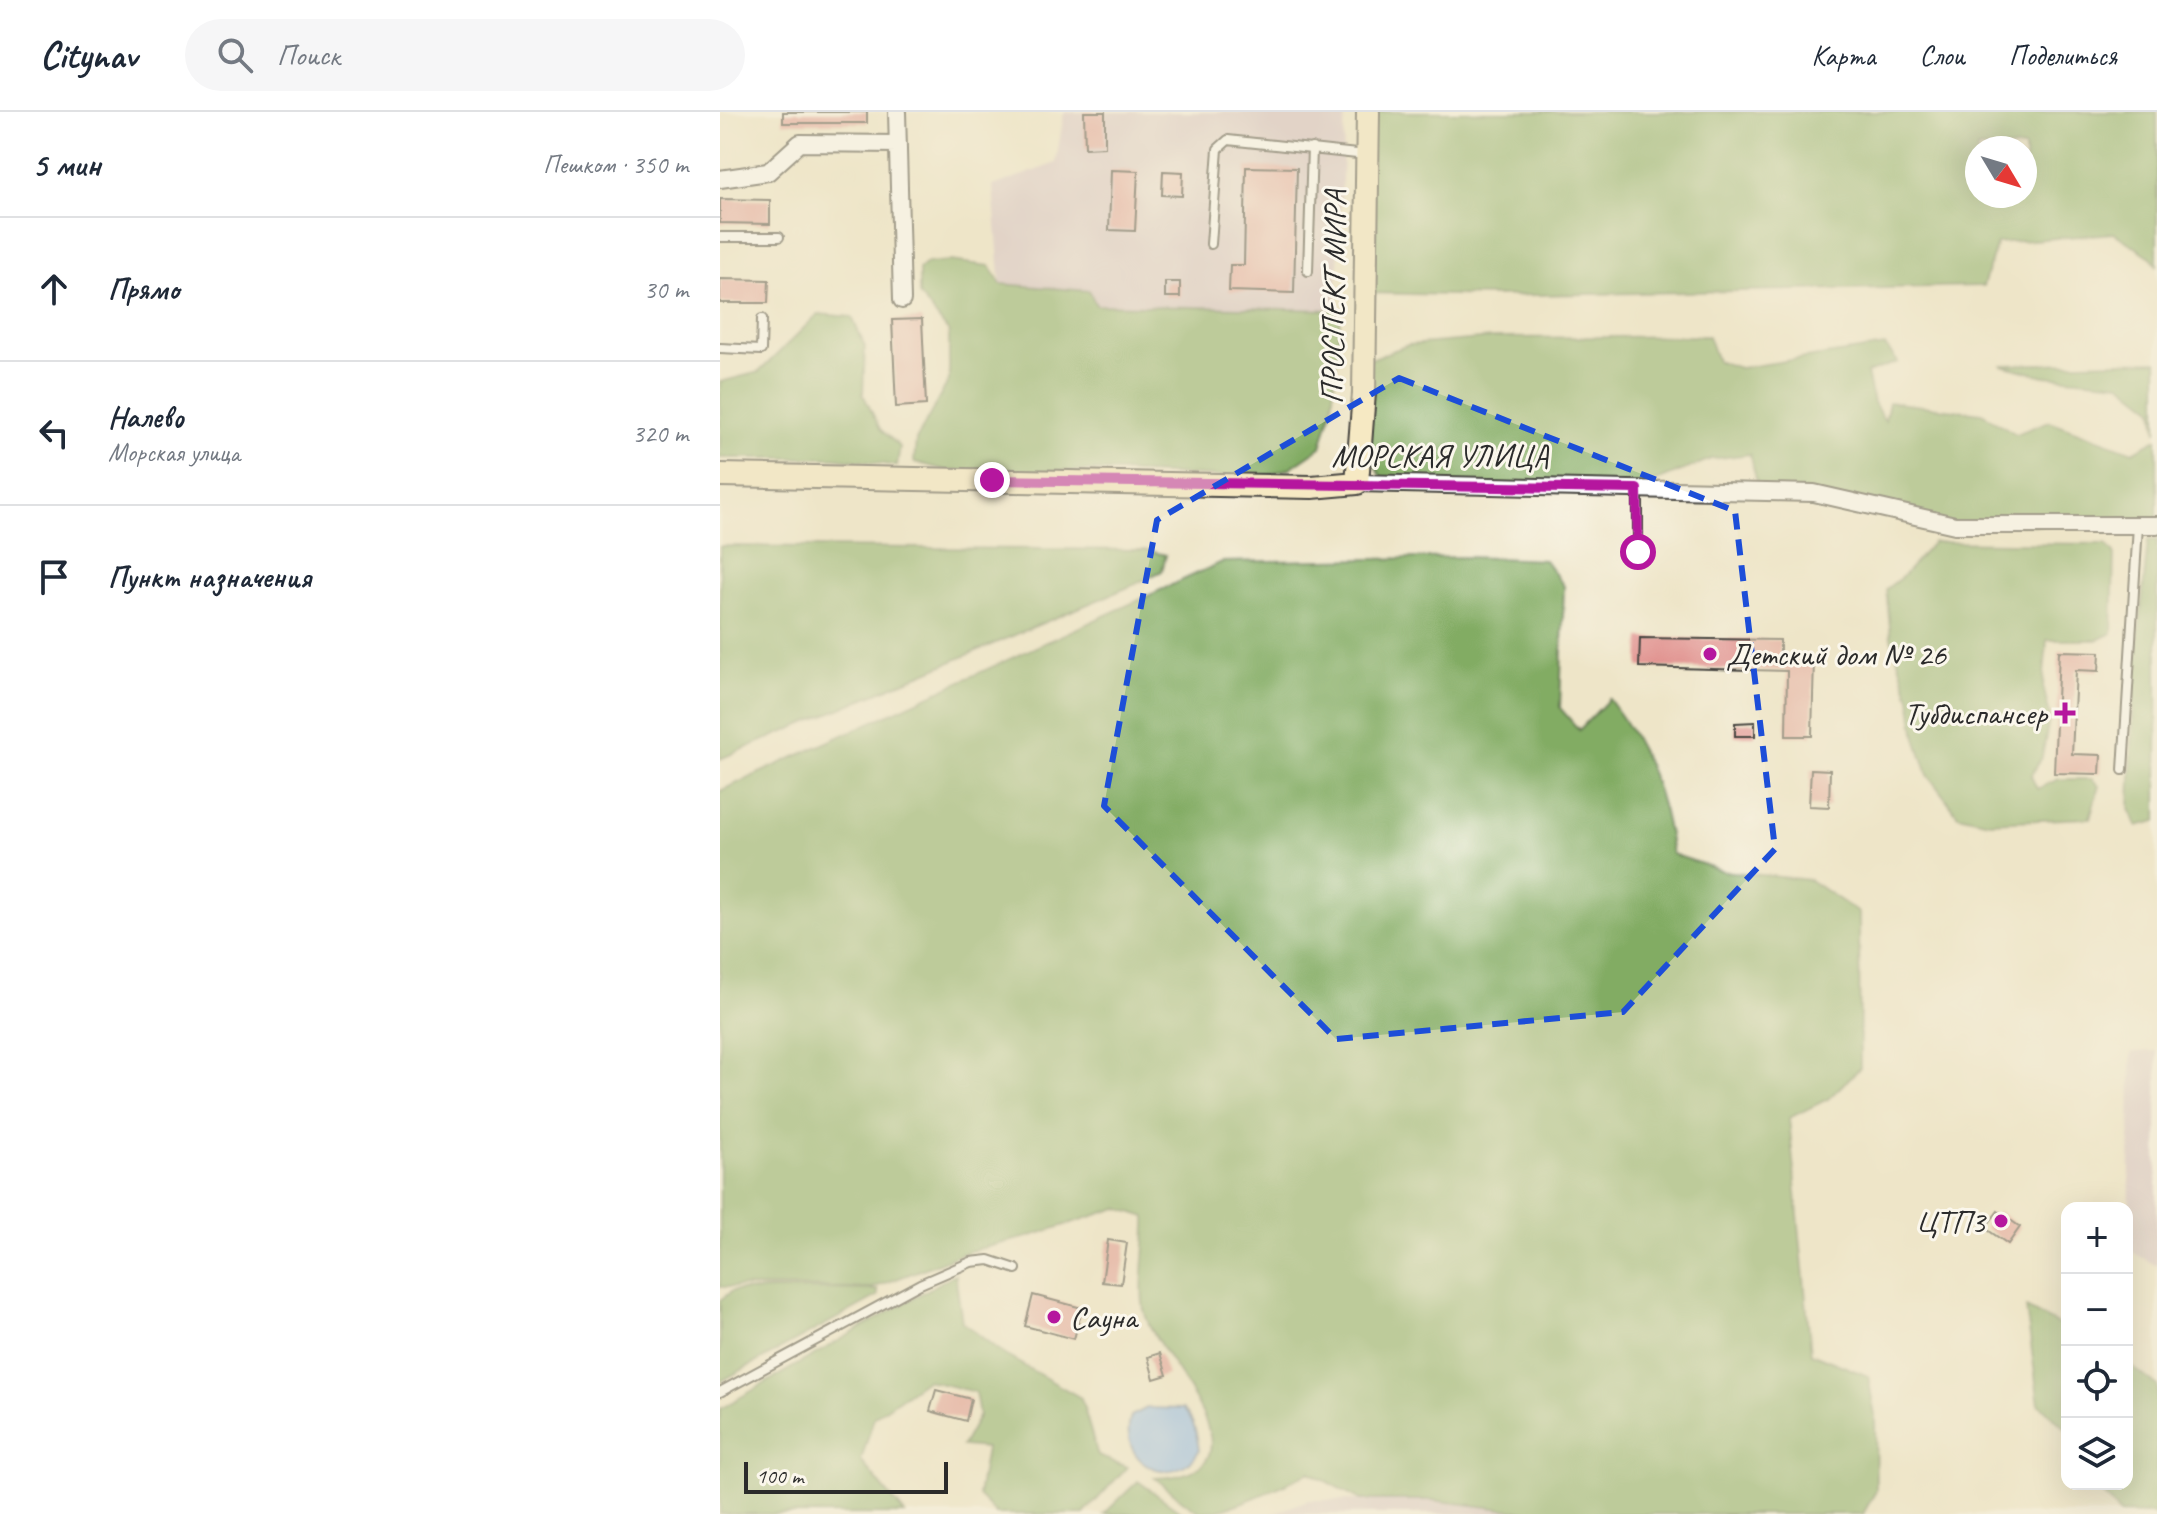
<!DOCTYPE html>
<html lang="ru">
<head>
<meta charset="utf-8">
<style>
	:root { --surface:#fff; --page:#f6f6f7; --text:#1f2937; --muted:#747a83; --line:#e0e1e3 }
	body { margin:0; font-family:Caveat,sans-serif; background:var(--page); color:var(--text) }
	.controls { position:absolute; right:24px; bottom:24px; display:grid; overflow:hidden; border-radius:16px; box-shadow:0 8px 32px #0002 }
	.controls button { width:72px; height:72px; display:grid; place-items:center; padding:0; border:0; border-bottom:2px solid var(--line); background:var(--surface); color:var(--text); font:40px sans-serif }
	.compass { position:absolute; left:1245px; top:24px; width:72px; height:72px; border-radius:50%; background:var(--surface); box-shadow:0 8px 32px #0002; rotate:128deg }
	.scale { position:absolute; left:24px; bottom:20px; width:204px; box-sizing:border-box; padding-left:8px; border:4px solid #2b2b2b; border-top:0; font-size:22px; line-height:28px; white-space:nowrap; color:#2b2b2b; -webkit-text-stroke:6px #fbf7ec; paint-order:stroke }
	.stop { position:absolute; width:24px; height:24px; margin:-18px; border:6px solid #b5179e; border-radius:50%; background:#fff }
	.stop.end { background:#b5179e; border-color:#fff; box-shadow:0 2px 8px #0008 }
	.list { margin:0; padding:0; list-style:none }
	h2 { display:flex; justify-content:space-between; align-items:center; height:104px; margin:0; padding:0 32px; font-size:34px }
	h2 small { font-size:26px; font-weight:400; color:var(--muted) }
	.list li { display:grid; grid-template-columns:52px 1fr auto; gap:24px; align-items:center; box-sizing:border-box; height:144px; padding:0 32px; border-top:2px solid var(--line) }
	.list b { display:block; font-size:30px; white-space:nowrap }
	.list p { margin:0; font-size:26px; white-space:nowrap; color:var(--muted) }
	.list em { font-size:26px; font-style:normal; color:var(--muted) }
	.icon { flex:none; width:44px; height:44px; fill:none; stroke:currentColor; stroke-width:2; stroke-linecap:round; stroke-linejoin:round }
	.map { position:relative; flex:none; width:1437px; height:1402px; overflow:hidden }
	header { display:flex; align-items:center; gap:48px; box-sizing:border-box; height:112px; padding:0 40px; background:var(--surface); border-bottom:2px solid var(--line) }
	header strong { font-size:38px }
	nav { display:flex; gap:44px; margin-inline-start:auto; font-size:28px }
	.search { width:560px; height:72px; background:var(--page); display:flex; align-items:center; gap:20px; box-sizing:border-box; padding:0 28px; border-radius:44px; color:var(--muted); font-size:30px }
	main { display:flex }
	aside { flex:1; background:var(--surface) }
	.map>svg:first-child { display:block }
	.industrial { fill:#d2bdc6 }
	.forest { fill:#82ac64; stroke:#566c48; stroke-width:2; fill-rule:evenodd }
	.water { fill:#82b2ed; stroke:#566e8c; stroke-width:2 }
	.building { fill:#e0908d }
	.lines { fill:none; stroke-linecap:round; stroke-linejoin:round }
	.lane-casing { stroke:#484743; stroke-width:12 }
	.street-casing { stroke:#484743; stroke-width:20 }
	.secondary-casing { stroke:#484743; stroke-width:26 }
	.lane { stroke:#fff; stroke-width:8 }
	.street { stroke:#fff; stroke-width:16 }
	.secondary { stroke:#f6e9c3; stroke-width:22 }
	.route { stroke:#b5179e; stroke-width:10 }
	.marked { fill:none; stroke:#1d4ed8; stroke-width:6; stroke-dasharray:16 10; stroke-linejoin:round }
	.poi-dot { fill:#b5179e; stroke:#fbf7ec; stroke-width:3 }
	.labels { text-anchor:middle; stroke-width:6; stroke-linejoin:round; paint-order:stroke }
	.street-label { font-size:32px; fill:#2b2b2b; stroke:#fbf7ec }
	.poi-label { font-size:32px; fill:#2b2b2b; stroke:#fbf7ec; text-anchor:start }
</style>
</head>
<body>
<header>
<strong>Citynav</strong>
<div class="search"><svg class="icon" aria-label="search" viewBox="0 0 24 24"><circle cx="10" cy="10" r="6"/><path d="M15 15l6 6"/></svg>Поиск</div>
<nav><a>Карта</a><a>Слои</a><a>Поделиться</a></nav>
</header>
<main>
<aside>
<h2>5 мин<small>Пешком · 350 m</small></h2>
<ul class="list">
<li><svg class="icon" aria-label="ahead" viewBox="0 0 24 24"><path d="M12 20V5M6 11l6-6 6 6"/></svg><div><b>Прямо</b></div><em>30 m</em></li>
<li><svg class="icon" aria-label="left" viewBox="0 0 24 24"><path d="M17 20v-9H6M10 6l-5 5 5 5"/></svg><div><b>Налево</b><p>Морская улица</p></div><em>320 m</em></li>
<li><svg class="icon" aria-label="arrive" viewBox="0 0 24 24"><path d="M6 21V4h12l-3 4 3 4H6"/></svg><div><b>Пункт назначения</b></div></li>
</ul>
</aside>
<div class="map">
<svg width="1437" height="1402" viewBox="0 0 1437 1402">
	<rect width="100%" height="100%" fill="#fbf7ec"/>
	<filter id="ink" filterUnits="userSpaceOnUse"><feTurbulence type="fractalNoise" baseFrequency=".0125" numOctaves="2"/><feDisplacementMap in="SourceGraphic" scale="16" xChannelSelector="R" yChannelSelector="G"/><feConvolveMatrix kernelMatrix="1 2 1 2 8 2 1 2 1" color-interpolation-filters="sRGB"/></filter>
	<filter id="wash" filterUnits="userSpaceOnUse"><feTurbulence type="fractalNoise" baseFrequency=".006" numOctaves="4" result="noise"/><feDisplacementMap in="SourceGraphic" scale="32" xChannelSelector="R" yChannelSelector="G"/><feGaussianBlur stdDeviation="1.8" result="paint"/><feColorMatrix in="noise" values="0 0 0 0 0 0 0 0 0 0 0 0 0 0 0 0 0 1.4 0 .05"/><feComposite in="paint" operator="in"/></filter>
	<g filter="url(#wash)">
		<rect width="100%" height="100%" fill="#eee5c8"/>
		<!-- industrial -->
		<path class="industrial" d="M344 0H625L616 198 282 191 273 74 336 51Z
			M1437 939V1154L1409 1138 1411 940Z
			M588 1388H712L823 1402H552Z"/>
		<!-- forest -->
		<path class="forest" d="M648 0H1437V154L1432 146 1394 121 1277 131 1263 174 775 184 645 181ZM1257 36H1305V84H1257Z
			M230 149 270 154 281 172 369 179 376 193 616 198 620 209 612 296 601 335 570 356 540 366 374 359H229L194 350 196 328 229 268V220L199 183V157L206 151Z
			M98 202 132 205 145 235 143 282 160 317 180 335 177 354 116 346H0V270L39 260Z
			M988 224 997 249 1020 256 1165 234 1178 250 1147 261 1153 290 1165 309 1169 290 1262 301 1296 322 1329 309 1413 340 1437 327V413H1235L1039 379 1030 342 991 347 917 377 666 372 642 333 645 249 688 233 773 226Z
			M1437 249V320L1434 297 1401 271 1324 264 1281 253Z
			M1428 428H1437V709L1417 714 1410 697 1414 572Z
			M1213 430 1386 432 1394 441 1392 521 1377 528H1327L1323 574 1330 603 1322 645 1311 664 1317 677 1339 667H1372L1379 674 1370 706 1269 710 1238 703 1208 663 1196 626 1190 586 1171 526 1166 477 1183 464Z
			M0 434 426 438 446 443 442 459 411 474 0 647Z
			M748 445 825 448 844 474 840 596 859 618 889 587C925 634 944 683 952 742L1003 759 1090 768 1139 801 1140 956 1108 987 1069 1006 1091 1241 1148 1264 1155 1304 1156 1379 1143 1402H823L712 1388H641L589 1360C566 1372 505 1402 480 1400 464 1391 449 1377 435 1366 562 1361 434 1247 424 1198 419 1172 427 1133 426 1105L398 1096 308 1125 250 1139 153 1176 0 1175V679L502 450Z
			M235 1162 242 1210 285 1243 361 1286 378 1344 407 1355 364 1402H276L258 1384 266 1336 242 1334 259 1303 255 1280 206 1268 154 1305 141 1349 185 1402H0V1297Z
			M92 1177 158 1178V1184L0 1270V1188L12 1179Z
			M1306 1196 1347 1217V1318L1319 1292Z
			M1407 1251 1437 1274V1402L1399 1401 1374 1372H1407Z
			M418 1369 464 1402H384Z"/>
		<!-- water -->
		<path class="water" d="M427 1296 463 1297C475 1309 477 1323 479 1339 454 1379 396 1352 411 1304Z"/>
		<g id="blocks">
			<!-- building -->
			<path class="building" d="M63 0H147V11H63Z
				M364 0H385V35L365 36Z
				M526 55 577 56 574 181 509 179 510 153H524Z
				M391 58 418 59 415 119 389 118Z
				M443 59 463 60 462 84 442 83Z
				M0 87 50 88V112L0 111Z
				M0 167 49 168 48 191H0Z
				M445 170H460V185H445Z
				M202 207 206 293 176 295 172 208Z
				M920 526 1060 528V545L1094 546 1092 624H1066L1067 559 919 555Z
				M1339 539 1380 540 1379 559 1356 558 1352 642 1381 643 1380 662 1334 661Z
				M1035 610V624H1015V611Z
				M1091 657 1110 658 1109 695 1089 694Z
				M1278 1099 1300 1115 1288 1132 1265 1116Z
				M388 1128 407 1131 401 1172 382 1170Z
				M313 1183 362 1196 354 1227 305 1214Z
				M440 1241 447 1263 434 1267 428 1245Z
				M216 1278 251 1287 246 1309 210 1299Z"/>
		</g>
	</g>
	<g filter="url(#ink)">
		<use href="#blocks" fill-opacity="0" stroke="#484743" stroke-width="2"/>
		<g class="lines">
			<defs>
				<path id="lane" d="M0 125H59
					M491 132 498 37 508 28 646 43
					M588 159 592 36
					M0 236 41 238 42 207
					M918 378V440
					M1403 658 1418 413
					M0 1280 200 1172 251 1150 269 1148 296 1157"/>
				<path id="street" d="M177 0 182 188
					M0 67 48 60 80 31 178 32
					M637 371 1094 381 1235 413H1437"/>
				<path id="secondary" d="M0 363 592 375 637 371 644 281 648 0"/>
			</defs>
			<!-- lane casing -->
			<use href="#lane" class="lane-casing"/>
			<!-- street casing -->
			<use href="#street" class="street-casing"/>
			<!-- secondary casing -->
			<use href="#secondary" class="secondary-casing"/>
			<!-- lane -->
			<use href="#lane" class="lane"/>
			<!-- street -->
			<use href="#street" class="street"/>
			<!-- secondary -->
			<use href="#secondary" class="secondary"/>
		</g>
	</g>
	<g class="lines" filter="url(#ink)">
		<!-- route -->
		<path class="route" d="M272 368 917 377 918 440"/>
	</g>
	<!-- marked area -->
	<path d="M0 0H1437V1402H0ZM679 266 1015 399 1055 737 903 900 616 927 384 694 437 408Z" fill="#eee5c8" fill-opacity=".55" fill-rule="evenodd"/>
	<path class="marked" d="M679 266 1015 399 1055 737 903 900 616 927 384 694 437 408Z"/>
	<!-- markers -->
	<g class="poi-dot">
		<circle cx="990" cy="542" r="8"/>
		<path d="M1341 589h8v8h8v8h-8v8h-8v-8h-8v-8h8z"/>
		<circle cx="1281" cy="1109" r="8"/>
		<circle cx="334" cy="1205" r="8"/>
	</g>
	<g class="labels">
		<!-- street labels -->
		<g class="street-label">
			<text transform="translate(613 185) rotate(-89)" y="11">ПРОСПЕКТ МИРА</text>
			<text x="720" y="354">МОРСКАЯ УЛИЦА</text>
		</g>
		<!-- poi labels -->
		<g class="poi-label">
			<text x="1006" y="553">Детский дом № 26</text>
			<text x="1327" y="612" text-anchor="end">Тубдиспансер</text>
			<text x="1265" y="1120" text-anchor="end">ЦТП3</text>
			<text x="350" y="1216">Сауна</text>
		</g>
	</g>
</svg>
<div class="controls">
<button>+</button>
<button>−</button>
<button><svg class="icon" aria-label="locate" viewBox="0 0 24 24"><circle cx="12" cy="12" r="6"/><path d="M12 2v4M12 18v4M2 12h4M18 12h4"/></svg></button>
<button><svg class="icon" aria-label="layers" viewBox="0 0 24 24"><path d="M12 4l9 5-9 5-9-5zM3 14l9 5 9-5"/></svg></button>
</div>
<svg class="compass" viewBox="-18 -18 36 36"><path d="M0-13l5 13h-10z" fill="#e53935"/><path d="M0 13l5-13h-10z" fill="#747a83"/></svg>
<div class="scale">100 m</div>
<div class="stop" style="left:918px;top:440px"></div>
<div class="stop end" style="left:272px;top:368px"></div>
</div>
</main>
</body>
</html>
